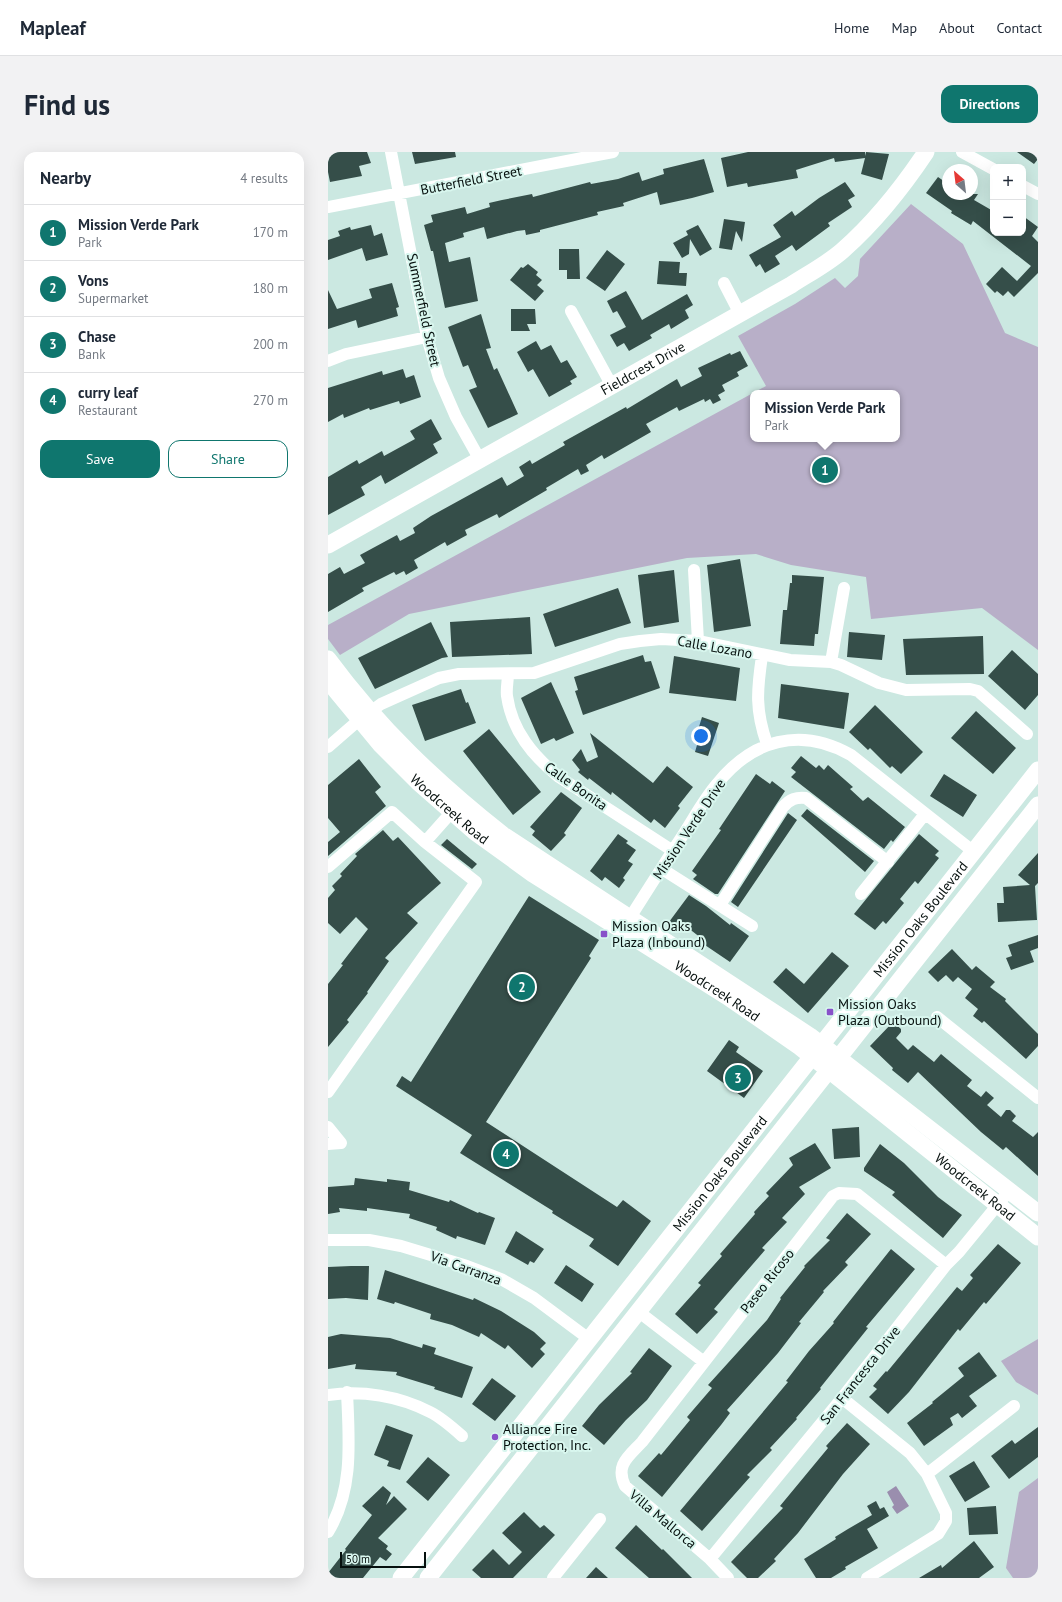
<!DOCTYPE html>
<html lang="en">
<head>
<meta charset="utf-8">
<style>
	:root { --surface:#fff; --page:#f2f2f3; --text:#1f2937; --muted:#747a83; --line:#e0e1e3; --accent:#0f766e }
	body { margin:0; font-family:"PT Sans",sans-serif; background:var(--page); color:var(--text) }
	.controls { position:absolute; right:12px; top:12px; display:grid; overflow:hidden; border-radius:8px; box-shadow:0 4px 16px #0002 }
	.controls button { width:36px; height:36px; display:grid; place-items:center; padding:0; border:0; border-bottom:1px solid var(--line); background:var(--surface); color:var(--text); font:20px sans-serif }
	.compass { position:absolute; left:614px; top:12px; width:36px; height:36px; border-radius:50%; background:var(--surface); box-shadow:0 4px 16px #0002; rotate:332deg }
	.scale { position:absolute; left:12px; bottom:10px; width:86px; box-sizing:border-box; padding-left:4px; border:2px solid #06100e; border-top:0; font-size:11px; line-height:14px; white-space:nowrap; color:#06100e; -webkit-text-stroke:3px #d8f6ee; paint-order:stroke }
	.you { position:absolute; left:373px; top:584px; width:14px; height:14px; margin:-10px; border:3px solid #fff; border-radius:50%; background:#1a73e8; box-shadow:0 0 0 6px #1a73e833 }
	.badge { display:grid; place-items:center; width:26px; height:26px; border-radius:50%; background:var(--accent); color:#fff; font-size:13px; font-weight:700 }
	.pin { position:absolute; translate:-50% -50%; border:2px solid #fff; box-shadow:0 1px 4px #0006 }
	.popup { position:absolute; left:422px; top:238px; width:150px; height:52px; box-sizing:border-box; display:grid; place-content:center; border-radius:8px; background:var(--surface); filter:drop-shadow(0 1px 3px #0005); font-size:13px; white-space:nowrap; color:var(--muted) }
	.popup b { font-size:15px; color:var(--text) }
	.popup::after { content:''; position:absolute; left:50%; top:100%; margin-left:-8px; border:8px solid transparent; border-top-color:var(--surface) }
	.list { margin:0; padding:0; list-style:none }
	h2 { display:flex; justify-content:space-between; align-items:center; height:52px; margin:0; padding:0 16px; font-size:17px }
	h2 small { font-size:13px; font-weight:400; color:var(--muted) }
	.list li { display:grid; grid-template-columns:26px 1fr auto; gap:12px; align-items:center; box-sizing:border-box; height:56px; padding:0 16px; border-top:1px solid var(--line) }
	.list b { display:block; font-size:15px; white-space:nowrap }
	.list p { margin:0; font-size:13px; white-space:nowrap; color:var(--muted) }
	.list em { font-size:13px; font-style:normal; color:var(--muted) }
	.actions { display:flex; gap:8px; padding:12px 16px }
	.actions a { flex:1; padding:9px 0; border:1px solid var(--accent); border-radius:12px; text-align:center; font-size:14px; color:var(--accent) }
	.actions .main { background:var(--accent); color:#fff }
	.map { position:relative; flex:none; width:710px; height:1426px; overflow:hidden; border-radius:12px }
	header { display:flex; align-items:center; gap:24px; box-sizing:border-box; height:56px; padding:0 20px; background:var(--surface); border-bottom:1px solid var(--line) }
	header strong { font-size:19px }
	nav { display:flex; gap:22px; margin-inline-start:auto; font-size:14px }
	.intro { display:flex; align-items:center; justify-content:space-between; box-sizing:border-box; height:96px; padding:0 24px }
	h1 { margin:0; font-size:28px }
	.button { padding:10px 18px; border-radius:12px; background:var(--accent); color:#fff; font-size:14px; font-weight:700 }
	main { display:flex; gap:24px; padding:0 24px }
	aside { flex:1; background:var(--surface); border-radius:12px; box-shadow:0 4px 16px #0002 }
	.map>svg:first-child { display:block }
	.green { fill:#b8afc8 }
	.water { fill:#9a8eae }
	.building { fill:#354e49 }
	.lines { fill:none; stroke-linecap:round; stroke-linejoin:round }
	.street { stroke:#fff; stroke-width:12 }
	.secondary { stroke:#fff; stroke-width:17 }
	.poi-dot { fill:#8851c9; stroke:#d8f6ee; stroke-width:1.5 }
	.labels { text-anchor:middle; stroke-width:4; stroke-linejoin:round; paint-order:stroke }
	.street-label { font-size:14px; fill:#06100e; stroke:#d8f6ee }
	.poi-label { font-size:14px; fill:#06100e; stroke:#d8f6ee; text-anchor:start }
</style>
</head>
<body>
<header>
<strong>Mapleaf</strong>
<nav><a>Home</a><a>Map</a><a>About</a><a>Contact</a></nav>
</header>
<div class="intro"><h1>Find us</h1><a class="button">Directions</a></div>
<main>
<aside>
<h2>Nearby<small>4 results</small></h2>
<ul class="list">
<li><span class="badge">1</span><div><b>Mission Verde Park</b><p>Park</p></div><em>170 m</em></li>
<li><span class="badge">2</span><div><b>Vons</b><p>Supermarket</p></div><em>180 m</em></li>
<li><span class="badge">3</span><div><b>Chase</b><p>Bank</p></div><em>200 m</em></li>
<li><span class="badge">4</span><div><b>curry leaf</b><p>Restaurant</p></div><em>270 m</em></li>
</ul>
<div class="actions"><a class="main">Save</a><a>Share</a></div>
</aside>
<div class="map">
<svg width="710" height="1426" viewBox="0 0 710 1426">
	<rect width="100%" height="100%" fill="#cbe8e1"/>
	<!-- green -->
	<path class="green" d="M583 52 635 92 677 181 710 195V498L654 456 543 467 538 425 463 413 428 402 359 406 81 462 12 503 0 487V473L425 241V287H569V241H425L438 234 410 184 467 152 507 126 517 136 530 124 532 107Z
		M710 1187V1243L688 1230 673 1209Z
		M710 1326V1426H685L678 1416 691 1340Z"/>
	<!-- water -->
	<path class="water" d="M568 1334 581 1354 569 1362 564 1355 566 1353 559 1340Z"/>
	<!-- building -->
	<path class="building" d="M0 0H39L43 11 31 14 34 24 2 30 0 20Z
		M84 0H127L128 5 87 12Z
		M420 0H537V4L538 0 561 2 554 28 533 22 537 6 507 10 506 6 468 18 470 26 420 35 419 31 399 35 393 6Z
		M689 0H710V7L706 12Z
		M376 7 386 40 364 46 332 53 329 40 295 51 296 54 269 60 270 63 212 78V80L198 83 197 78 189 79 159 87 156 75 135 81 136 85 117 91 121 110 142 105 150 149 117 156 105 99H103L96 73 105 70 103 63 137 55 139 62 162 55 161 51 174 48 204 42 205 45 262 30 263 32 290 27 311 20 314 29 336 22 335 17Z
		M610 25 620 32V42H650L646 48 665 59V81H695V64L710 75 704 84 710 90V121L686 145 680 139 675 144 669 139 667 141 658 132 674 115 689 129 703 114 645 69 643 73 623 61 624 59 598 41Z
		M517 30 527 44 520 48 524 55 500 71 502 74 468 99 464 93 447 104 452 112 437 121 432 112 428 115 421 103 453 85 445 73 464 59 467 64 491 46Z
		M396 67 417 70 414 90 408 79 404 98 391 96Z
		M43 73 46 84 54 81 60 103 38 109 34 96 0 108V88L12 84 10 79 22 75 23 78Z
		M370 73 384 97 372 104 362 87 361 102 354 106 345 91 360 83 358 79Z
		M231 97H251L252 127H239V118H231Z
		M279 98 297 112 277 139 258 126Z
		M331 109 352 110 351 121H359L358 134 329 132Z
		M200 112 210 120 208 123 214 128 209 133 216 139 207 149 182 128 193 115 195 116Z
		M64 131 71 155 68 156 70 164 30 176 28 168 0 177V138L9 157 44 146 41 137Z
		M298 139 314 168 359 142 365 153 357 158 361 166 343 177 341 172 322 183 324 186 301 199 296 191 289 195 282 183 298 175 289 159 285 161 279 149Z
		M183 157H207L208 172H199L202 179H183Z
		M153 162 163 196 158 197 166 218 169 216 190 262 160 276 141 238 149 235 140 213 135 215 120 175Z
		M208 189 213 198 223 193 233 211 239 208 249 225 242 229 244 232 221 245 205 217 200 220 189 200Z
		M412 199 420 214 409 220 411 224 394 233 397 239 390 243 393 248 385 252 382 247 377 250 376 247 351 259 349 255 318 272 323 280 276 307 274 303 258 313 261 319 253 323 250 317 218 336 219 338 171 366 169 362 137 378 139 383 119 394 117 390 86 408 90 416 78 423 76 419 68 423 66 420 34 436 36 439 0 460V422L12 415 16 422 37 411 32 403 69 383 72 389 87 381 85 376 103 364 174 325 179 334 196 324 191 315 202 308 204 312 237 293 235 290 298 255 299 257 349 227 353 235 374 224 370 216 402 201 403 203Z
		M75 217 78 226 86 223 93 245 72 252 71 249 42 258 41 256 16 266 15 262 0 270V236L54 219 55 223Z
		M103 267 114 287 105 292 110 301 57 332 53 323 33 335 37 343 0 363V325L29 308 31 312 54 299 56 304 87 287 82 279Z
		M412 407 423 474 386 480 379 413Z
		M346 418 351 470 316 476 310 423Z
		M464 423 496 425 490 482H487L486 494 452 492 455 458H459L462 431H464Z
		M290 436 303 471 227 495 215 462Z
		M202 465 204 502 124 505 122 470Z
		M103 470 120 505 114 506 47 537 30 506Z
		M521 480 557 483 554 508 519 505Z
		M655 484 656 522 578 523 575 487Z
		M684 498 710 522V543L697 558 660 524Z
		M315 503 317 510 323 509 332 536 255 563 247 539 250 538 246 525Z
		M346 504 412 516 408 549 341 541Z
		M223 530 246 581 228 589 226 586 213 592 193 546Z
		M453 532 521 541 516 577 450 566Z
		M133 537 138 551 140 550 148 571 97 589 84 553Z
		M547 553 595 600 573 622 564 614 562 616 542 596 540 598 521 580Z
		M648 559 688 596 665 622 623 586Z
		M374 565 391 571 380 604 367 600 373 579 370 578Z
		M161 577 213 640 185 663 135 599Z
		M262 581 325 631 339 614 365 635 350 654 352 656 337 676 326 667 323 671 284 640 283 643 261 626 260 628 250 620 252 618 244 608 253 597 259 610 270 605Z
		M473 604 488 616 491 613 496 618 500 613 525 635 522 637 535 649 540 645 577 675 565 690 563 688 556 697 463 625 468 620 463 616Z
		M31 607 53 635 47 640 58 654 0 704V690L12 680 0 666V633Z
		M428 622 442 632 444 629 457 639 390 742H387L365 727 369 723 364 719 393 678 391 677Z
		M616 622 649 643 635 665 602 644Z
		M233 640 254 656 236 681 238 683 223 699 204 683 207 679 202 675Z
		M479 657 546 709 537 720 473 664Z
		M460 661 469 668 410 755 403 750Z
		M55 678 65 689 70 685 113 731 79 761 90 771 57 806 61 809 39 840 40 841 19 868 21 870 0 895V832L15 813 13 812 40 777 28 765 12 782 0 771V746L7 738 4 734 14 724 12 722 29 704 27 702Z
		M290 682 300 689 298 691 308 698 300 709 305 712 295 726 297 728 291 736 277 725 274 729 262 719Z
		M591 682 611 699 607 703 611 706 590 732 587 729 572 747 576 751 558 772 555 769 547 778 526 762Z
		M119 687 149 712 144 717 113 693Z
		M710 701V731L707 734 709 768 670 770 669 751H676L675 735 702 733 690 723Z
		M361 743 378 754 402 773 403 771 421 784 402 810 371 789 373 786 355 772 351 777 341 770Z
		M201 744 271 788 261 804 263 806 158 970 289 1055 295 1048 323 1069 290 1114 261 1094 266 1087 224 1061 225 1059 132 1001 144 983 68 934 74 924 83 930Z
		M710 783V796L702 799 706 810 683 818 678 806 684 804 680 793Z
		M624 797 644 818 648 814 667 830 662 835 678 847 677 849 710 882V894L698 907 656 869 654 871 645 864 650 857 637 846 644 837 630 825 625 830 618 823 610 830 600 820Z
		M504 800 521 814 480 861 445 830 458 816 476 832Z
		M565 870 573 877V880L568 886 580 898 585 893 606 910 613 902 644 928 639 934 653 945 658 939 666 946 659 953 673 965 678 958H682L688 964 684 969 705 985 710 980V1024L678 995 675 998 653 980 590 920 580 931 564 918 565 916 542 894Z
		M401 888 411 895 408 900 435 919 416 946 379 919Z
		M531 975 532 1005 506 1007 504 977Z
		M487 991 503 1016 471 1035 477 1042 454 1066 459 1070 434 1096 437 1098 386 1157 390 1160 369 1182 347 1162 373 1133 370 1131 394 1104 392 1102 427 1062 426 1060 441 1044 438 1041 465 1013 461 1006Z
		M552 992 576 1011 610 1045 634 1063 615 1086 564 1043 567 1040 536 1019V1016Z
		M27 1026 59 1030V1027L82 1030 81 1038 121 1050 122 1048 150 1061 151 1060 167 1066 157 1093 129 1084 128 1087 108 1078 109 1075 81 1066 82 1062 39 1056V1059L11 1056 12 1060 0 1062V1035L26 1033Z
		M519 1061 543 1082 517 1110 520 1113 495 1139 496 1140 471 1170 473 1171 450 1201 399 1258 402 1261 393 1273 334 1345 310 1324 331 1301 333 1303 362 1268 359 1265 384 1236 380 1233 439 1168 453 1147 452 1146 477 1115 476 1114 502 1088 498 1086Z
		M188 1079 216 1097 206 1111 202 1109 200 1113 177 1100Z
		M670 1092 693 1111 658 1152 656 1150 632 1179 630 1177 581 1240 560 1262 541 1245 549 1237 545 1234 558 1219 559 1220 629 1135 634 1139 645 1126 642 1123Z
		M563 1097 587 1117 538 1175 540 1176 492 1236 493 1237 468 1266 469 1267 442 1296 444 1298 419 1323 422 1325 374 1379 352 1359 460 1230 458 1229 481 1199 506 1171 505 1170Z
		M238 1113 266 1132 254 1150 226 1131Z
		M23 1114H41L40 1148 18 1146 0 1147V1115Z
		M57 1118 145 1148 146 1146 173 1159 206 1180 218 1191 212 1197 217 1202 204 1216 180 1193 177 1197 153 1181 151 1185 124 1173 102 1167 103 1162 67 1150 66 1152 49 1147Z
		M13 1182 62 1186 94 1196 95 1192 108 1196 106 1202 145 1215 134 1246 106 1237 107 1235 68 1223 69 1220 27 1217 28 1212 0 1217V1185Z
		M321 1196 344 1214 319 1248 298 1268 276 1293 254 1274 271 1253 304 1221 302 1220Z
		M651 1200 669 1224 641 1244 649 1254 634 1266 630 1261 622 1266 625 1273 596 1294 579 1271 605 1251 604 1250 636 1224 630 1216Z
		M164 1226 188 1244 167 1269 144 1252Z
		M519 1271 542 1292 515 1322 470 1381 446 1407 448 1409 430 1426H419L403 1410 455 1356 452 1354 500 1296 498 1294Z
		M58 1273 85 1283 72 1318 59 1314 61 1309 46 1303Z
		M710 1275V1305L681 1327 663 1304 684 1288 687 1292Z
		M100 1305 122 1323 100 1349 78 1330Z
		M646 1309 662 1335 637 1350 621 1324Z
		M55 1334 63 1341 58 1353 66 1344 79 1357 50 1386 60 1394 58 1397 64 1402 58 1409 52 1405 35 1426H0V1421L18 1398 17 1397 44 1363 34 1354Z
		M548 1349 552 1357 556 1355 561 1364 539 1377 550 1396 517 1415 518 1417 503 1426H488L476 1407 508 1387 507 1385 520 1377 544 1363 539 1354Z
		M668 1354 670 1382 641 1383 639 1356Z
		M196 1360 212 1376 216 1373 227 1383 185 1426H153L144 1418 165 1397 181 1413 194 1400 174 1381Z
		M308 1373 334 1398 335 1397 364 1426H321L287 1396Z
		M646 1389 666 1415 651 1426H591L613 1413 614 1416Z
		M268 1415 280 1426H258Z"/>
	<g class="lines">
		<!-- street -->
		<path class="street" d="M63 0 99 185 111 226 128 265 152 308
			M634 0 665 17
			M695 34 710 42
			M0 55 285 0
			M396 131 412 162
			M243 159 284 234
			M0 209 18 202 99 185
			M366 418 370 489
			M434 504C429 538 427 558 439 592
			M503 510 516 436
			M180 522C180 529 178 537 179 544 184 579 205 604 231 625L345 699
			M0 595 31 568 53 552 111 526 131 522 206 521 292 492 312 489 333 487 370 489 462 508 503 510 513 513 551 531 578 538 642 537 650 539 699 582
			M0 715 64 660 97 690 129 654
			M334 717 424 774
			M533 742 597 662
			M392 753 455 655C462 647 468 645 478 646L560 710
			M298 772C317 742 336 712 355 683 366 666 376 647 389 632 424 588 472 574 523 603L646 700
			M609 865 710 946
			M0 940 148 730 97 690
			M0 975 13 991 0 992
			M0 1088H41L73 1094 139 1114 173 1127 206 1146 261 1187
			M311 1160 376 1210
			M0 1243C34 1238 71 1244 102 1260 114 1266 124 1275 134 1284
			M514 1246 582 1301 599 1322 618 1361V1369L610 1382 539 1426
			M599 1322 686 1254
			M0 1380C26 1338 21 1288 19 1240
			M382 1407 514 1246 618 1113 631 1100 681 1039
			M225 1426 272 1367
			M400 1426 382 1407 297 1334C287 1313 300 1305 314 1290L505 1044 511 1041 529 1042 618 1113"/>
		<!-- secondary -->
		<g class="secondary">
			<path id="s1" d="M0 393 463 133C480 122 499 112 514 99 547 70 574 36 598 0"/>
			<path d="M0 507C51 576 108 630 175 683L482 884 710 1061"/>
			<path id="s2" d="M0 529 53 593 90 630 147 680 205 722 400 845 472 895 710 1085"/>
			<path id="s3" d="M73 1426 710 618"/>
			<path d="M100 1426 710 653"/>
		</g>
	</g>
	<!-- markers -->
	<g class="poi-dot">
		<rect x="272" y="778" width="8" height="8" rx="2"/>
		<rect x="498" y="856" width="8" height="8" rx="2"/>
		<circle cx="167" cy="1285" r="4"/>
	</g>
	<g class="labels">
		<!-- street labels -->
		<g class="street-label">
			<text transform="translate(143 28) rotate(-11)" y="5">Butterfield Street</text>
			<text transform="translate(96 158) rotate(78)" y="5">Summerfield Street</text>
			<text dy="5" stroke="none"><textPath href="#s1" startOffset="361">Fieldcrest Drive</textPath></text>
			<text transform="translate(387 495) rotate(10)" y="5">Calle Lozano</text>
			<text transform="translate(248 634) rotate(35)" y="5">Calle Bonita</text>
			<text dy="5" stroke="none"><textPath href="#s2" startOffset="177">Woodcreek Road</textPath></text>
			<text transform="translate(361 677) rotate(-56)" y="5">Mission Verde Drive</text>
			<text dy="5" stroke="none"><textPath href="#s3" startOffset="839">Mission Oaks Boulevard</textPath></text>
			<text dy="5" stroke="none"><textPath href="#s2" startOffset="501">Woodcreek Road</textPath></text>
			<text dy="5" stroke="none"><textPath href="#s3" startOffset="515">Mission Oaks Boulevard</textPath></text>
			<text dy="5" stroke="none"><textPath href="#s2" startOffset="825">Woodcreek Road</textPath></text>
			<text transform="translate(138 1116) rotate(20)" y="5">Via Carranza</text>
			<text transform="translate(439 1129) rotate(-52)" y="5">Paseo Ricoso</text>
			<text transform="translate(532 1223) rotate(-52)" y="5">San Francesca Drive</text>
			<text transform="translate(335 1367) rotate(40)" y="5">Villa Mallorca</text>
		</g>
		<!-- poi labels -->
		<g class="poi-label">
			<text x="284" y="779">Mission Oaks<tspan x="284" dy="16">Plaza (Inbound)</tspan></text>
			<text x="510" y="857">Mission Oaks<tspan x="510" dy="16">Plaza (Outbound)</tspan></text>
			<text x="175" y="1282">Alliance Fire<tspan x="175" dy="16">Protection, Inc.</tspan></text>
		</g>
	</g>
</svg>
<div class="controls">
<button>+</button>
<button>−</button>
</div>
<svg class="compass" viewBox="-18 -18 36 36"><path d="M0-13l5 13h-10z" fill="#e53935"/><path d="M0 13l5-13h-10z" fill="#747a83"/></svg>
<div class="scale">50 m</div>
<div class="you"></div>
<div class="pin badge" style="left:497px;top:318px">1</div>
<div class="popup"><b>Mission Verde Park</b>Park</div>
<div class="pin badge" style="left:194px;top:835px">2</div>
<div class="pin badge" style="left:410px;top:926px">3</div>
<div class="pin badge" style="left:178px;top:1002px">4</div>
</div>
</main>
</body>
</html>
